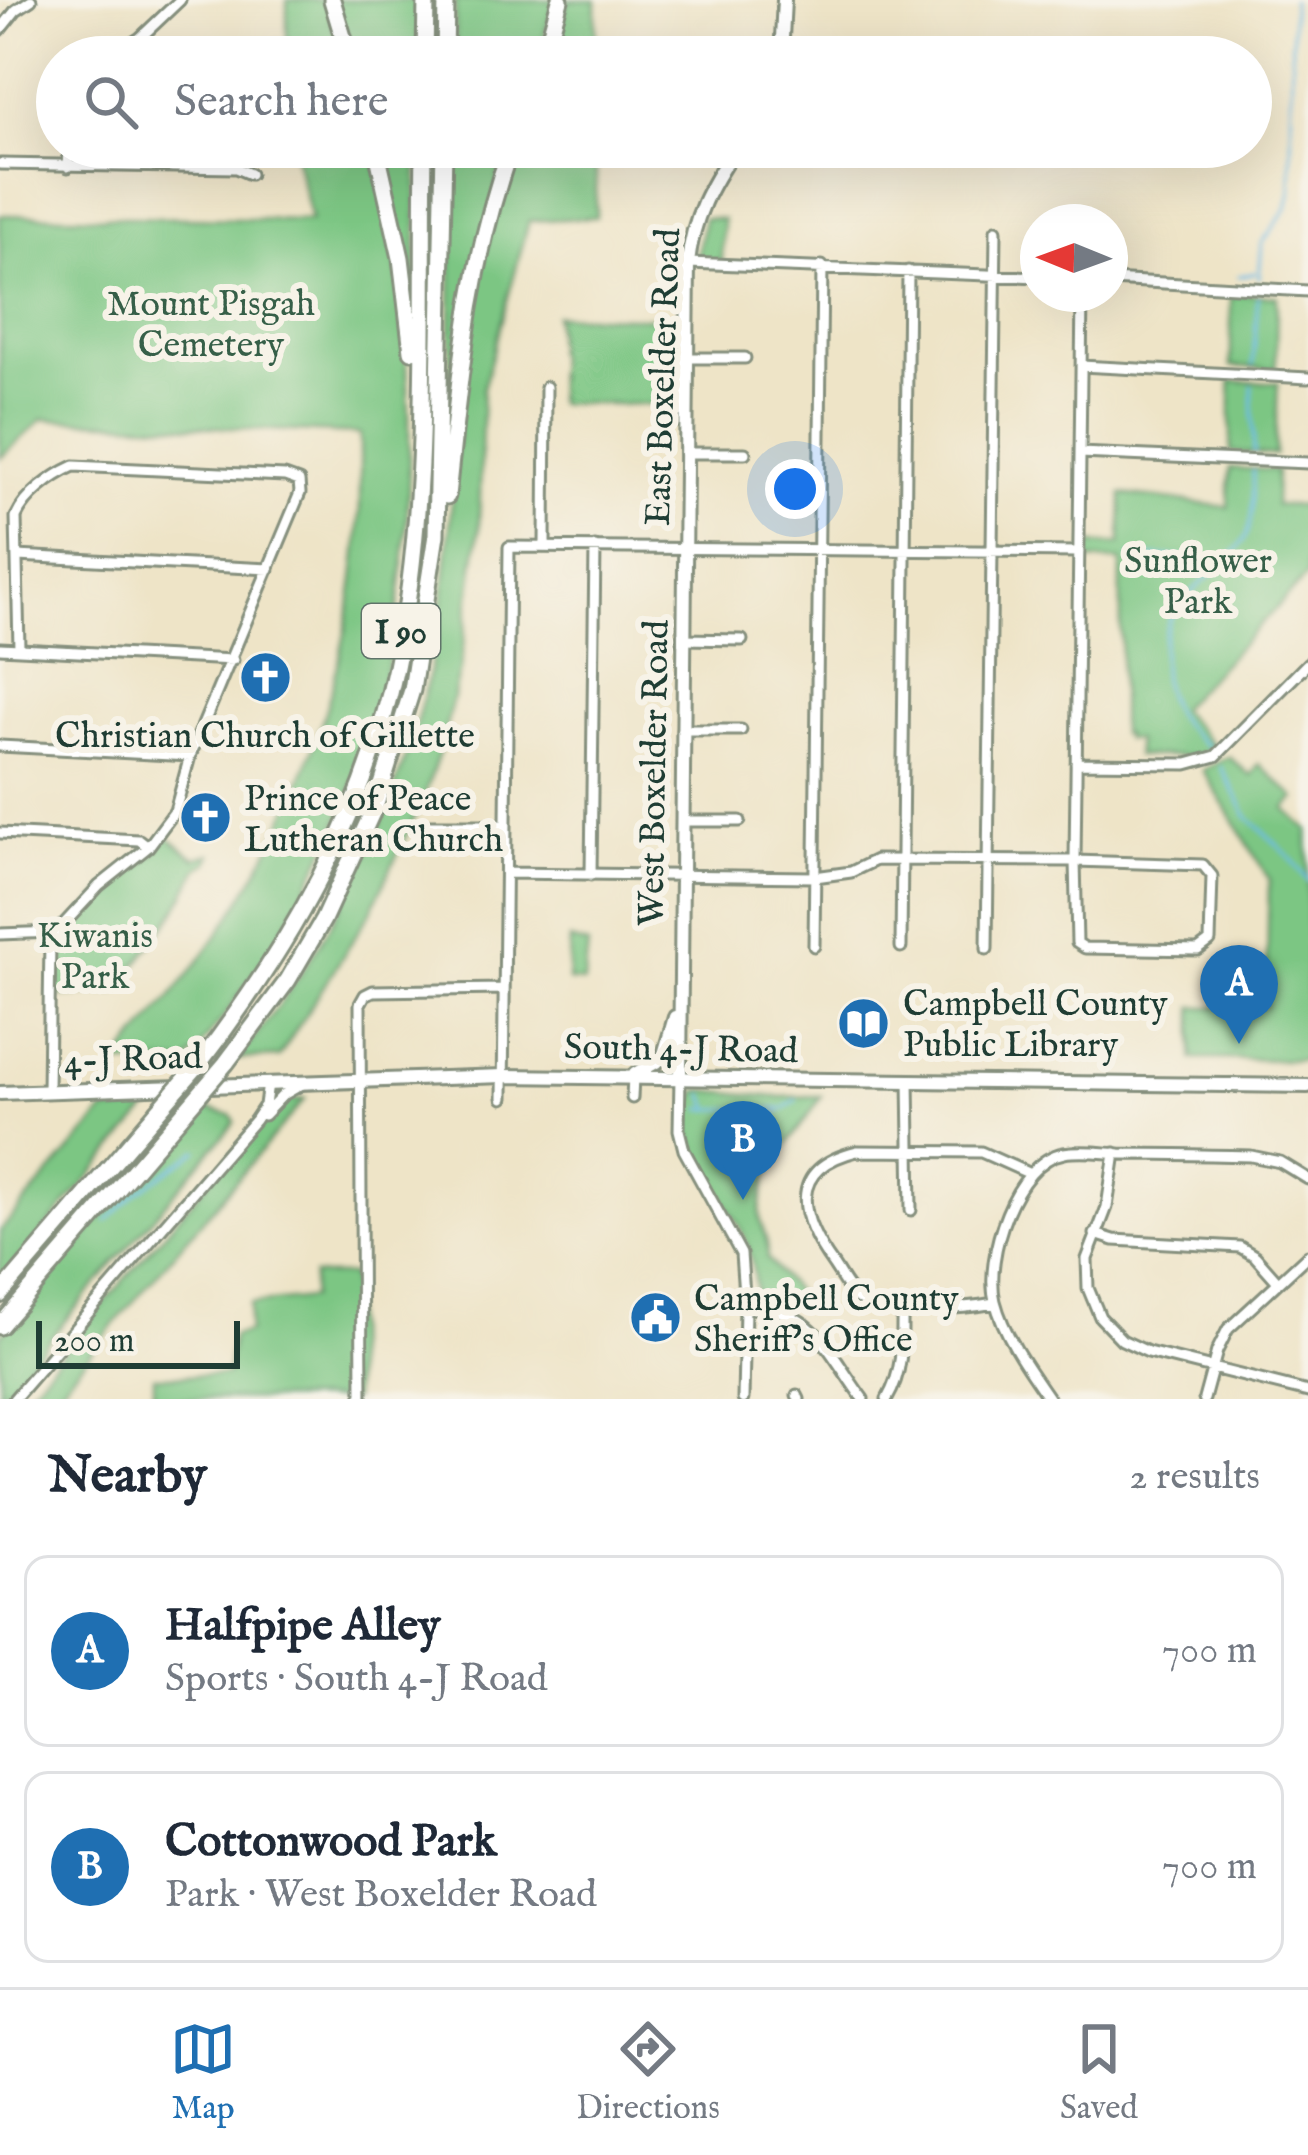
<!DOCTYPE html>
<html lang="en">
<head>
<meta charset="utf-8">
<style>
	:root { --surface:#fff; --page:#f6f6f7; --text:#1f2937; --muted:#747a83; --line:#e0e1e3; --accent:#1f6fb2 }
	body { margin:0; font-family:"IM FELL English",serif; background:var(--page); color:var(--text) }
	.compass { position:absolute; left:1020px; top:204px; width:108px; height:108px; border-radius:50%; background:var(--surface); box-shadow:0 12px 48px #0002; rotate:271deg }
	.scale { position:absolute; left:36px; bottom:30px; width:204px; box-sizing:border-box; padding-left:12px; border:6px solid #1f3d34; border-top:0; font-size:33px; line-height:42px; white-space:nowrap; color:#1f3d34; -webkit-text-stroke:9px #f7f3e8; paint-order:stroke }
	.you { position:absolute; left:795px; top:489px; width:42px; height:42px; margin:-30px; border:9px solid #fff; border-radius:50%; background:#1a73e8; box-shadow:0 0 0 18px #1a73e833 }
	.badge { display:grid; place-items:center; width:78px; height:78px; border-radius:50%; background:var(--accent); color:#fff; font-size:39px; font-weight:700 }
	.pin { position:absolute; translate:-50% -99px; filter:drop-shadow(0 3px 6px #0008) }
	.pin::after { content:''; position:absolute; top:63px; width:42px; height:36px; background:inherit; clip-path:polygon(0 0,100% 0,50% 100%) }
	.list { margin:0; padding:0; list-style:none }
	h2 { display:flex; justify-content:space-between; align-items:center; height:156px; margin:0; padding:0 48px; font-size:51px }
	h2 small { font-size:39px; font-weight:400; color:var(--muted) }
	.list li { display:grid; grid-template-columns:78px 1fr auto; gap:36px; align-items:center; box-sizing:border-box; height:192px; margin:0 24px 24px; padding:0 24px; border:3px solid var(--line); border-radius:24px }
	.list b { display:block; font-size:45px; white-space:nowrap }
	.list p { margin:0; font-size:39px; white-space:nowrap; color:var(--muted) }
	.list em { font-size:39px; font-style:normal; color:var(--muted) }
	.icon { flex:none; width:66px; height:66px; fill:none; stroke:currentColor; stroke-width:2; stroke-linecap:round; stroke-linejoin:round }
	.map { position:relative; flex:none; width:1308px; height:1399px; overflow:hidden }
	.search { position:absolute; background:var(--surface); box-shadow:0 12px 48px #0002; left:36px; right:36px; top:36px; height:132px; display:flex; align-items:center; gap:30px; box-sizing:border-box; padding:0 42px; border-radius:66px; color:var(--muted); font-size:45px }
	.sheet { height:588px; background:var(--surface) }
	nav { display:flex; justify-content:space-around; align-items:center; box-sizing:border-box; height:168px; border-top:3px solid var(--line); background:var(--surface); font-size:33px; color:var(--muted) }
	nav a { display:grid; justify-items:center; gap:6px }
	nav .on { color:var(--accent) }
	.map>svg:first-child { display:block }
	.green { fill:#7cc683; stroke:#4e825c; stroke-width:3 }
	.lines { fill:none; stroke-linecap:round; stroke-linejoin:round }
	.stream { stroke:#6bbbe6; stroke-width:3 }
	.minor-casing { stroke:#86907e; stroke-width:15 }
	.major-casing { stroke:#86907e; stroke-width:18 }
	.highway-casing { stroke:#86907e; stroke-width:21 }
	.minor { stroke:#fff; stroke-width:9 }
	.major { stroke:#fff; stroke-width:12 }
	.highway { stroke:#fff; stroke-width:15 }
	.highway-bridge-casing { stroke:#86907e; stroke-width:21; stroke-linecap:butt }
	.highway-bridge { stroke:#fff; stroke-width:15 }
	.labels { text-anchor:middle; stroke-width:12; stroke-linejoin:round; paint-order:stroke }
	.shield { fill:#f7f3e8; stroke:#60746a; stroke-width:3 }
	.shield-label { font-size:33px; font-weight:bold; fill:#1f3d34 }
	.park-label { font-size:36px; fill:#365f48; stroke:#f7f3e8 }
	.street-label { font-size:36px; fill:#1f3d34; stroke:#f7f3e8 }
	.poi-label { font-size:36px; fill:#1f3d34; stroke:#f7f3e8; text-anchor:start }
</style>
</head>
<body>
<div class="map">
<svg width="1308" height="1399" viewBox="0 0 1308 1399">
	<rect width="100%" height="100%" fill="#f7f3e8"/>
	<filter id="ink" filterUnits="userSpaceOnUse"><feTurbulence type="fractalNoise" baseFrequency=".00833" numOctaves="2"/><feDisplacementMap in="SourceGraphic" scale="24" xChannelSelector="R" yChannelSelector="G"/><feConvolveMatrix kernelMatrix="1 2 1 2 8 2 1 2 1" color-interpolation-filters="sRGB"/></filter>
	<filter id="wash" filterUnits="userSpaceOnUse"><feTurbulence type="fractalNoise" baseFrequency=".004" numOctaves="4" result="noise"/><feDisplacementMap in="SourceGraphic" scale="48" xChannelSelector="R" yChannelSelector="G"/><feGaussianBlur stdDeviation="2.7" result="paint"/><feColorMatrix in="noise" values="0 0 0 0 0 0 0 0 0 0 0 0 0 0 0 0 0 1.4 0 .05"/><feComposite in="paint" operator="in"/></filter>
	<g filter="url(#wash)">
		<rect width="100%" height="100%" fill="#eee4c7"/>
		<!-- green -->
		<path class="green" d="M287 0H325L342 57H287Z
			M335 0H419V57H353Z
			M455 0H555L538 57H455Z
			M568 0H596V57H552Z
			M293 147H371C398 232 407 327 409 416 414 671 352 865 188 1062L115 1064C150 1022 186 981 217 936 299 818 351 668 359 525 361 495 360 464 360 434L43 419 0 458V215L311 220Z
			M381 147H418L416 295 410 291Z
			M453 147H505L452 408 450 396Z
			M516 147H596V217L529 221 483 388 479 531 460 670 440 750 424 797 371 911 279 1057 236 1059C350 927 425 753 445 579 455 486 456 389 474 297 484 247 502 196 516 147Z
			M704 218 723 219 722 262 699 261 697 257Z
			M1231 294 1277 296 1276 369 1231 366Z
			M555 315 674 318V405L556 403Z
			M1231 381 1278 383 1275 455 1231 452Z
			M1230 468 1276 470 1275 505 1308 506V575L1179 709 1215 747 1196 756H1136V740L1125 739V734H1120L1121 561 1086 560V544H1121L1122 494 1228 507Z
			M1229 757 1251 776 1259 764 1296 798 1286 809 1308 830V1060L1193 1059 1194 1007H1266L1269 879 1203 770Z
			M167 836 195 858 212 854 209 862 199 868 174 914 116 992 61 996 55 990 59 939 110 886 155 853Z
			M570 940 588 945 584 982 568 981Z
			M704 1090 777 1097 821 1096C797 1140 765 1155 760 1212 759 1228 771 1241 767 1258L808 1307 756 1293C753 1271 751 1248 740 1228 720 1189 668 1137 698 1091Z
			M305 1099 51 1399H22L277 1102Z
			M196 1106 231 1115 235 1122 0 1397V1336Z
			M149 1108 0 1282V1231L105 1111Z
			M313 1275H352L353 1399H154V1376L227 1375 232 1336 248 1332 250 1304 311 1298Z"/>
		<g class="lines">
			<!-- stream -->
			<path class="stream" d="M1239 276 1255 273
				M1259 278 1262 243 1287 209 1291 190 1292 0
				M1253 365 1258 296
				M1252 386 1254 453
				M1130 557 1225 558
				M1207 746C1195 736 1182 726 1174 712 1157 684 1157 630 1180 604 1199 581 1232 563 1246 536 1255 517 1252 491 1253 471
				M1221 767 1248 817 1290 857 1308 881
				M704 1094 711 1108
				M702 1109H781
				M773 1116 797 1100
				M107 1221 139 1191 198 1150"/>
		</g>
	</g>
	<g filter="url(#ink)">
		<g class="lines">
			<defs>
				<path id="minor" d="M0 30 16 10 31 0
					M111 57 140 38 180 0
					M0 164 236 168 250 174
					M68 167 69 147
					M688 263 1038 277
					M1110 280 1308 291
					M687 358H745
					M1081 366 1308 378
					M685 453H745
					M1080 453 1308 463
					M545 547 546 387
					M17 556 269 569
					M683 639 742 640
					M0 648 233 660
					M19 648 16 517C26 495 52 476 74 466L285 476 299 481 300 493 190 756 175 811 148 847 99 886 50 939 48 1091
					M682 730H741
					M0 746 190 756
					M1076 763 1187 764 1216 756 1308 663
					M682 821H740
					M425 825H506
					M0 833 139 840 148 847
					M1075 861 1203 865 1212 876 1210 941 1198 950 1085 948 1077 943Z
					M506 873 815 877 851 872 876 860 1075 861 1082 294
					M591 875 595 547
					M0 934 55 932
					M814 946 822 266
					M901 947 908 271
					M987 949 996 230
					M680 1077 679 1130 684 1150 741 1254 745 1308 743 1399
					M909 1080 911 1210
					M503 1098 509 547 1079 552
					M632 1098 633 1076
					M264 1115 283 1095 302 1084
					M1115 1153 1107 1207 1087 1259 1088 1288 1100 1317 1122 1340 1148 1352 1308 1392
					M1095 1234 1114 1240 1240 1247 1255 1256 1278 1282
					M995 1303C967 1308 888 1315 863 1302 851 1296 842 1278 834 1266 800 1219 784 1169 857 1151L981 1152 1028 1173
					M745 1308C814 1306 826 1349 863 1399
					M797 1395 799 1399
					M14 1399 255 1120 265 1105 268 1083
					M362 1399 360 1004 365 995 373 991 504 989
					M887 1399C904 1370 902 1340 902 1307
					M1049 1399C1029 1370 1004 1336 995 1301 984 1258 1015 1161 1064 1153 1082 1150 1103 1153 1120 1154 1164 1154 1208 1155 1251 1156L1280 1162 1308 1179
					M1204 1399 1217 1351 1228 1329 1308 1255"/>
				<path id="major" d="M781 57 784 0
					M635 1074 663 1058 675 1017
					M680 1077 688 263C693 216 710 186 736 147
					M0 1093 504 1076 1308 1086"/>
				<path id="highway" d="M332 0 349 57
					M425 57 426 0
					M445 57 446 0
					M544 57 560 0
					M376 147 401 258 412 351
					M447 496C460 374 469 264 511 147
					M226 1063 288 980 323 920 376 804 412 690 436 535 444 147
					M198 1065C290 946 365 816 396 667 431 498 421 319 424 147
					M0 1295 157 1112
					M0 1326 185 1111"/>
			</defs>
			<!-- minor casing -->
			<use href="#minor" class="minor-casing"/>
			<!-- major casing -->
			<use href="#major" class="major-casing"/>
			<!-- highway casing -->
			<use href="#highway" class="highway-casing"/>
			<!-- minor -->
			<use href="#minor" class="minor"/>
			<!-- major -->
			<use href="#major" class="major"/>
			<!-- highway -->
			<use href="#highway" class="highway"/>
			<defs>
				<path id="highway-bridge" d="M185 1111 226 1063
					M157 1112 198 1065"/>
			</defs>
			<!-- highway-bridge casing -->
			<use href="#highway-bridge" class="highway-bridge-casing"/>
			<!-- highway-bridge -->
			<use href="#highway-bridge" class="highway-bridge"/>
		</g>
	</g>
	<!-- icons -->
	<defs>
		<symbol id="church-disc" viewBox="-11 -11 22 22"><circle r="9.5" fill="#1f6fb2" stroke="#f7f3e8"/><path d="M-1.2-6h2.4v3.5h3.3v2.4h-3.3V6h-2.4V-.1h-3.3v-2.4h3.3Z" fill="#fff"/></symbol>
		<symbol id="library-disc" viewBox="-11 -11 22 22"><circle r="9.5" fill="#1f6fb2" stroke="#f7f3e8"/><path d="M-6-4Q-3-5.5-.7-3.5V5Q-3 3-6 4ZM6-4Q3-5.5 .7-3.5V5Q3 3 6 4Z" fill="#fff"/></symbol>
		<symbol id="civic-disc" viewBox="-11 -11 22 22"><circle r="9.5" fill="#1f6fb2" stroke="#f7f3e8"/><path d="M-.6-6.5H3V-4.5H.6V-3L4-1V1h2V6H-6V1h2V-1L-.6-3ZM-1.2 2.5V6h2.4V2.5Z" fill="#fff"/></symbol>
	</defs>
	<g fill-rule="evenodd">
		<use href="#church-disc" x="236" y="648" width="59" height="59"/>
		<use href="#church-disc" x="176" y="788" width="59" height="59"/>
		<use href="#library-disc" x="834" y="994" width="59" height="59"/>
		<use href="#civic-disc" x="626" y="1288" width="59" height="59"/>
	</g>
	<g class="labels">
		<!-- shield labels -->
		<rect class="shield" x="362" y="604" width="78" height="54" rx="9"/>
		<g class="shield-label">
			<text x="401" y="643">I 90</text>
		</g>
		<!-- park labels -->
		<g class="park-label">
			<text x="211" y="315">Mount Pisgah<tspan x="211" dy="41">Cemetery</tspan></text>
			<text x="1198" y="572">Sunflower<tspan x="1198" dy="41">Park</tspan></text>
			<text x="95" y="947">Kiwanis<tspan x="95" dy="41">Park</tspan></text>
		</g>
		<!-- street labels -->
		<g class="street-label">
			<text transform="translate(661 377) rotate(-88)" y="13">East Boxelder Road</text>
			<text transform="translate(652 773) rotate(-89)" y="13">West Boxelder Road</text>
			<text transform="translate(681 1047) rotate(1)" y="13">South 4-J Road</text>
			<text transform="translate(133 1057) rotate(-2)" y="13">4-J Road</text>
		</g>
		<!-- poi labels -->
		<g class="poi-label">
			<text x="265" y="747" text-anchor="middle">Christian Church of Gillette</text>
			<text x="244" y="810">Prince of Peace<tspan x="244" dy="41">Lutheran Church</tspan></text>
			<text x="903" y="1015">Campbell County<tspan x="903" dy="41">Public Library</tspan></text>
			<text x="694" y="1310">Campbell County<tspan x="694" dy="41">Sheriff's Office</tspan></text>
		</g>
	</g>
</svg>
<svg class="compass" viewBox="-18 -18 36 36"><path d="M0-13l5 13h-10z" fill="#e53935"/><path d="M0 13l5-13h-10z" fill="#747a83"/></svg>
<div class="scale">200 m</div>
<div class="you"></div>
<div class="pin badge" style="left:1239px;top:1044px">A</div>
<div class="pin badge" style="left:743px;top:1200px">B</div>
<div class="search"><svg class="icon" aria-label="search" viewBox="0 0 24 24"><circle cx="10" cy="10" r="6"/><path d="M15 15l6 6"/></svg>Search here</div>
</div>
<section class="sheet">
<h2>Nearby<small>2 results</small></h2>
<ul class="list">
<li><span class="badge">A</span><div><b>Halfpipe Alley</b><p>Sports · South 4-J Road</p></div><em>700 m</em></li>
<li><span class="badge">B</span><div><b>Cottonwood Park</b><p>Park · West Boxelder Road</p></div><em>700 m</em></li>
</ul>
</section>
<nav>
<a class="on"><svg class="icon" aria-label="map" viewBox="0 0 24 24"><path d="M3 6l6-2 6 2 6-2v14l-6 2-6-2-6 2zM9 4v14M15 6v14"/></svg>Map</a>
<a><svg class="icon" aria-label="directions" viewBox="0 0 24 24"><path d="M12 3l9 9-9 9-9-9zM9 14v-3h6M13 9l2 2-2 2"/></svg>Directions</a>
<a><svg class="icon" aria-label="saved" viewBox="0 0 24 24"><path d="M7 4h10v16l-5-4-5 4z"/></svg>Saved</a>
</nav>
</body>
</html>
